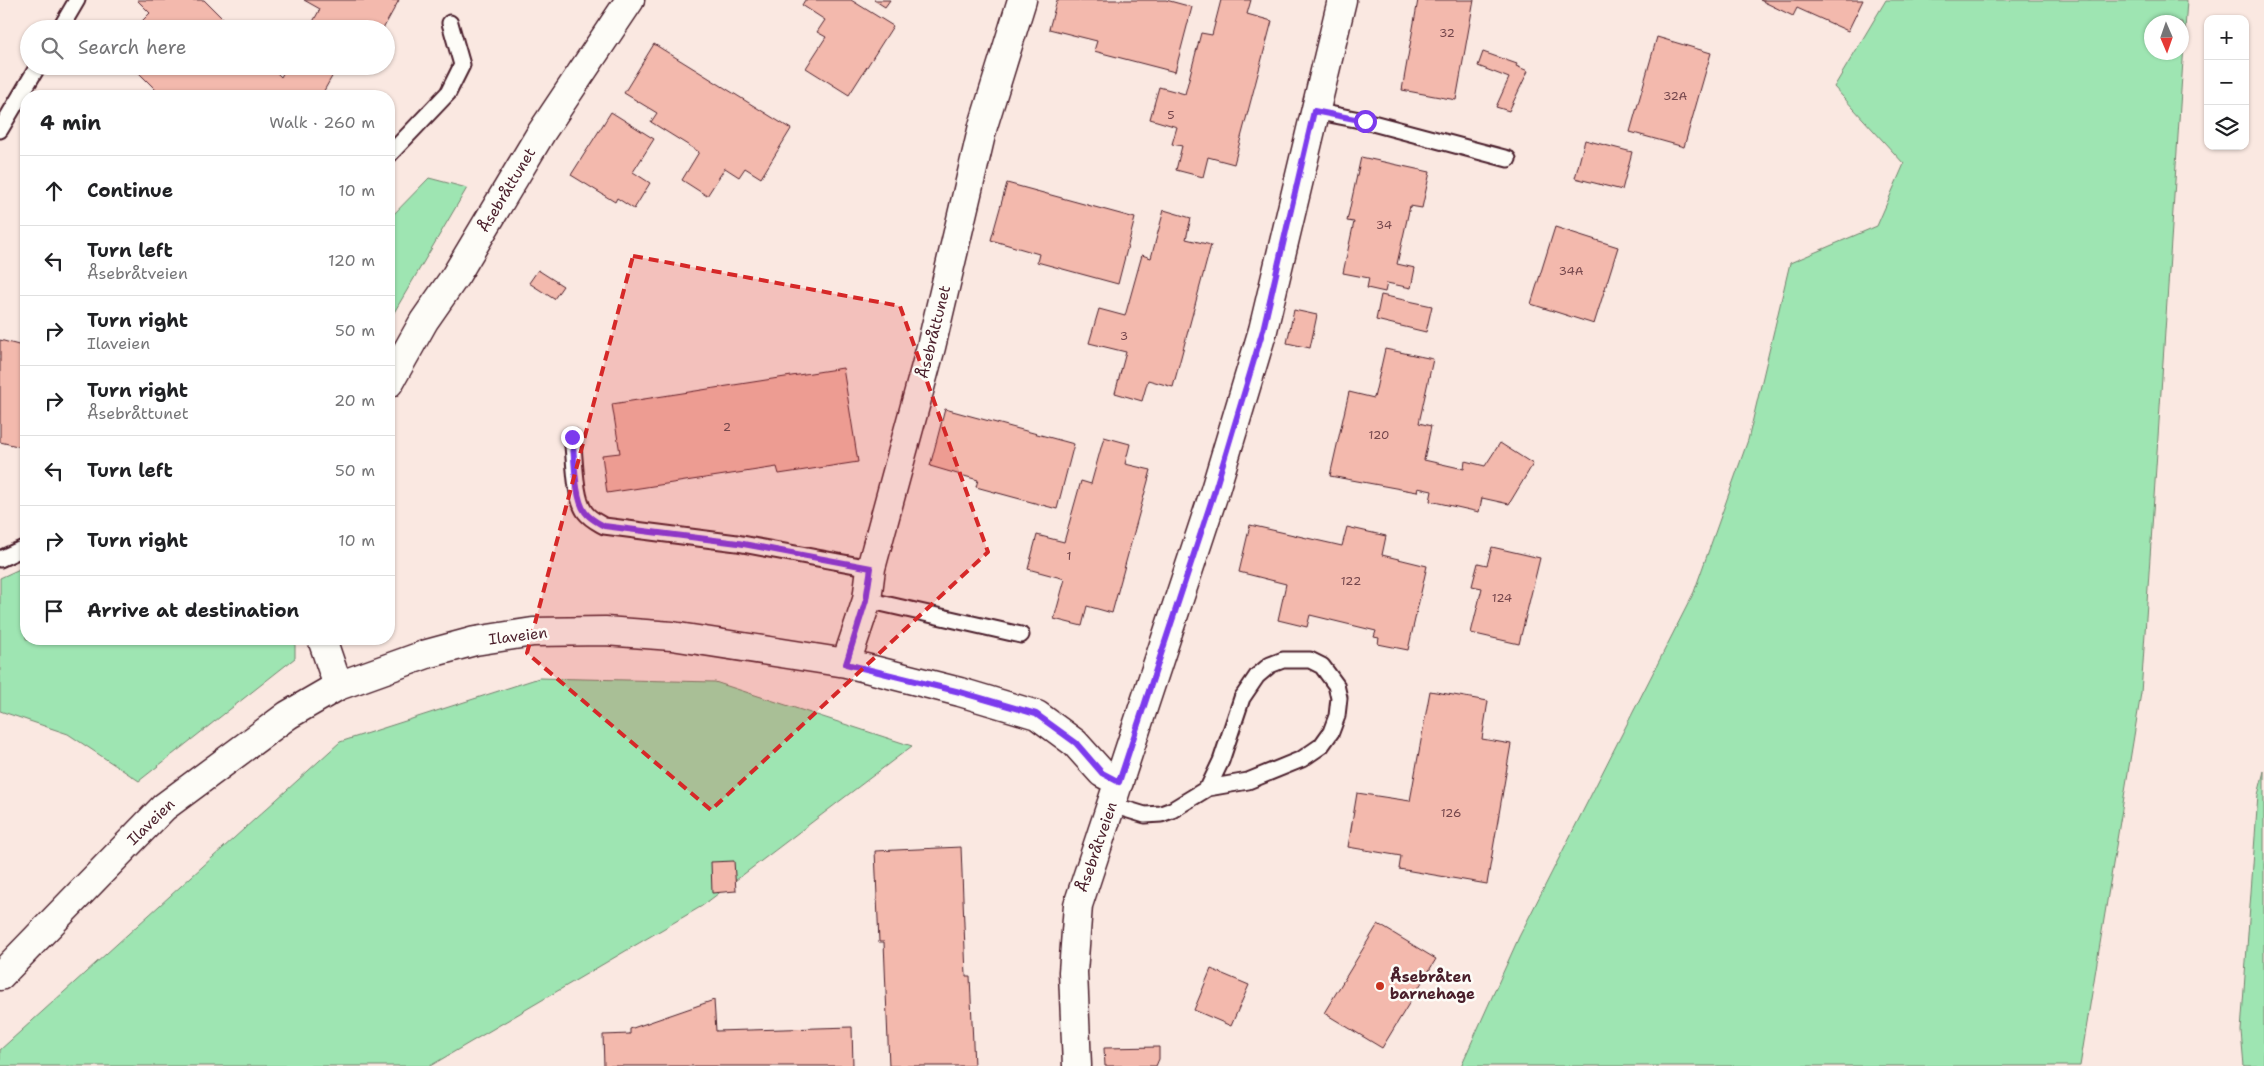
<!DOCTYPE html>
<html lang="en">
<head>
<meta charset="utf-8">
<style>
	:root { --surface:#fff; --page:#f6f6f6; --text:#202124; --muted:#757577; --line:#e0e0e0 }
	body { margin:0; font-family:"Shantell Sans",sans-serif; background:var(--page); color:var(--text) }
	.controls { position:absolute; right:15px; top:15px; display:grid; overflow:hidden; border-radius:10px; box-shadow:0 1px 4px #0004 }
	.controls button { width:45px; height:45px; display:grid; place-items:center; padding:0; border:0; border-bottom:1px solid var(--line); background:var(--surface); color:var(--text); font:25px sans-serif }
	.compass { position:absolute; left:2144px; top:15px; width:45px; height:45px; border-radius:50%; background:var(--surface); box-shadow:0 1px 4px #0004; rotate:178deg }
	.stop { position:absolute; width:15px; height:15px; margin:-11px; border:4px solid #7c3aed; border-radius:50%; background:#fff }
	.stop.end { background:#7c3aed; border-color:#fff; box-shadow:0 1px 5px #0008 }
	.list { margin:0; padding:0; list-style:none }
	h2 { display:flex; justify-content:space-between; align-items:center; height:65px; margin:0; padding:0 20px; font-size:21px }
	h2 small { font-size:16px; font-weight:400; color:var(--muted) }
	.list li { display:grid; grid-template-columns:32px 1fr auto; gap:15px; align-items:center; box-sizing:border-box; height:70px; padding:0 20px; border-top:1px solid var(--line) }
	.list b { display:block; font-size:19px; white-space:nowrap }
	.list p { margin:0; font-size:16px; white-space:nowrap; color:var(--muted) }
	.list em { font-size:16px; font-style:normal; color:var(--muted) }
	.icon { flex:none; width:28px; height:28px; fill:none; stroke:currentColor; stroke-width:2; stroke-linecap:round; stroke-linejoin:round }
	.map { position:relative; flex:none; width:2264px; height:1066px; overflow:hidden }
	.search { position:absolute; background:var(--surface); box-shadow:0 1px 4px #0004; left:20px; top:20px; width:375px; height:55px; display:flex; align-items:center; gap:12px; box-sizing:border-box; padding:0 18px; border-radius:28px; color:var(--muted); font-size:19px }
	.panel { position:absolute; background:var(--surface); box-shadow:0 1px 4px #0004; left:20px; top:90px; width:375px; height:555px; border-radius:20px }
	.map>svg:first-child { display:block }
	.green { fill:#9ee5b2; stroke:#74826e; fill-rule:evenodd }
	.building { fill:#f3b9ad; stroke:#4a1f2b }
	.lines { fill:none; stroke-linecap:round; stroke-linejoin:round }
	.lane-casing { stroke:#4a1f2b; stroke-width:19 }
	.street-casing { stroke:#4a1f2b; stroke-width:31 }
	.lane { stroke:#fdfcf7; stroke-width:15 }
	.street { stroke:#fdfcf7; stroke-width:28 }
	.route { stroke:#7c3aed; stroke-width:6 }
	.marked { fill:#d62828; fill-opacity:0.2; stroke:#d62828; stroke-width:4; stroke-dasharray:10 6; stroke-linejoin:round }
	.poi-dot { fill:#c8321e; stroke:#fdfcf7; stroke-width:2 }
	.labels { text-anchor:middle; stroke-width:5; stroke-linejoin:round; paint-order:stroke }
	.number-label { font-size:12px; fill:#74464c }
	.street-label { font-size:15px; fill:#4a1f2b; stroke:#fdfcf7 }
	.poi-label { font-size:15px; font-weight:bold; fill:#4a1f2b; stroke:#fdfcf7; text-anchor:start }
</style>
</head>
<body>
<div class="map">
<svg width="2264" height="1066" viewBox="0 0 2264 1066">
	<rect width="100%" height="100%" fill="#fae8e1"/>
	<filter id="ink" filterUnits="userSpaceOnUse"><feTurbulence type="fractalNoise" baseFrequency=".02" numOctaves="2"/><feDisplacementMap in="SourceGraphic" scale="10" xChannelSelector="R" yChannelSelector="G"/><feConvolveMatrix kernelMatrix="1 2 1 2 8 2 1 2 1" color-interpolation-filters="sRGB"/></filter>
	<g filter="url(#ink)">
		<!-- green -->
		<path class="green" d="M1886 0H2187L2141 693 2080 1066H1461L1519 937 1694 592 1748 440 1790 263 1877 226 1904 164 1834 87ZM2152 22H2182V52H2152Z
			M429 178 467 188 389 321V219Z
			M26 566V639H295V658L139 781 68 734 0 711V578Z
			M539 678 715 682 912 746 702 906 430 1066H0V1050L340 742Z
			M2264 771V1066H2244L2241 1031 2258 795Z"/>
		<!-- building -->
		<path class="building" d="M137 0H204L233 29H134L150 13Z
			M304 0H399L383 29H309L320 9Z
			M805 0H851L893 26 849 95 806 68 826 37 817 32 825 20 802 5Z
			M874 0H890L885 7Z
			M1057 0H1166L1192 7 1175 72 1094 51 1097 41 1049 29Z
			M1221 0H1251L1247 14 1272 21 1234 164 1208 157 1203 177 1176 170 1182 146 1172 144 1177 127 1150 119 1159 87 1185 94 1201 33 1212 35Z
			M1418 0H1474L1456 100 1402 90Z
			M1760 0H1863L1848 31 1797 8 1793 16Z
			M1657 37 1711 53 1684 147 1630 132Z
			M654 44 791 129 761 178 745 168 739 177 725 168 707 196 682 180 699 152 651 122 657 113 624 93Z
			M1483 52 1517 64 1516 66 1528 71 1509 111 1496 107 1509 78 1478 66Z
			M132 66H270L281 77 287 66H338L321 96H162Z
			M611 112 654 139 633 172 650 183 634 209 617 198 615 202 571 175Z
			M1585 140 1632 152 1622 190 1575 178Z
			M1361 157 1430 172 1422 208 1410 206 1397 264 1415 268 1411 288 1387 283 1385 292 1367 288 1369 278 1343 273 1354 222 1347 221Z
			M1007 183 1135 218 1118 284 1037 262 1039 254 991 240Z
			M1164 210 1191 218 1186 239 1211 245 1173 387 1148 380 1142 401 1115 393 1126 352 1089 343 1099 309 1125 316 1142 255 1151 258Z
			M1555 227 1618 247 1594 324 1531 304Z
			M538 270 563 286 554 299 529 283Z
			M1381 295 1432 306 1426 332 1376 320Z
			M1294 310 1317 315 1310 348 1287 343Z
			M0 340 26 347V448L0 442Z
			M1385 349 1433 359 1419 423 1431 426 1424 460 1464 469 1465 461 1485 466 1500 443 1533 464 1509 504 1482 498 1479 512 1430 501 1432 491 1418 488 1417 492 1330 476 1349 392 1374 398Z
			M843 368 858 462 779 474 777 467 607 493 602 455 620 453 612 404Z
			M945 409 1074 444 1057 509 976 487 978 480 930 466Z
			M1104 437 1130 444 1125 464 1151 470 1112 613 1087 606 1082 626 1054 619 1065 579 1028 569 1037 535 1064 542 1081 481 1091 484Z
			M1250 525 1342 546 1347 527 1386 536 1382 555 1427 566 1408 650 1378 644 1379 638 1374 637 1376 631 1310 615 1307 627 1278 620 1286 584 1239 572Z
			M1492 547 1540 558 1519 644 1471 633 1482 588 1472 586 1478 563 1487 565Z
			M1430 691 1488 701 1482 739 1511 744 1487 884 1399 869 1401 856 1348 847 1357 793 1410 801Z
			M961 847 966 976H970L974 1066H889L884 942H879L875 851Z
			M734 861 736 891 712 893 711 862Z
			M1378 924 1436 959 1382 1048 1324 1013Z
			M1211 969 1249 985 1231 1026 1194 1010Z
			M714 1000 716 1031 852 1027 853 1066H604L603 1035 630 1034V1029Z
			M1159 1047V1059L1156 1066H1105L1104 1048Z"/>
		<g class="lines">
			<defs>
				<path id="lane" d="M60 29 77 0
					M1314 111 1365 121 1508 159
					M0 130 38 66
					M389 155 448 93 462 65 450 23
					M572 437C575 456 574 497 585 512 590 519 597 522 604 526L737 543 871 568
					M0 559 26 547
					M867 600 1021 635
					M1112 805 1145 815 1161 814 1172 810 1208 788 1248 781 1302 759 1321 746 1331 732 1337 716 1339 698 1336 685 1322 666 1310 660H1283L1270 665 1257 676 1242 698 1221 761 1208 788"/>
				<path id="street" d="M389 383 424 321 456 275 541 133 630 0
					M322 639 338 686
					M846 663 867 600 871 568 931 347 983 126 1022 0
					M0 976 164 807 288 715 338 686 427 654 475 641 533 632 605 631 672 636 846 663 960 692 1037 715 1075 743 1102 773 1119 782
					M1077 1066 1073 972 1078 905 1215 490 1263 330 1342 0"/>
			</defs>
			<!-- lane casing -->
			<use href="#lane" class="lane-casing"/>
			<!-- street casing -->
			<use href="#street" class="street-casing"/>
			<!-- lane -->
			<use href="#lane" class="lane"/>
			<!-- street -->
			<use href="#street" class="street"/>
		</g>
	</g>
	<g class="lines" filter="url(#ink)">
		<!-- route -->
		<path class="route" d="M572 437C575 456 574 497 585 512 590 519 597 522 604 526L738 543 871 568 866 600 846 664 960 692 1036 714 1076 743 1102 773 1119 782 1215 490 1263 330 1314 111 1365 121"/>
	</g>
	<!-- marked area -->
	<path class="marked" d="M633 256 900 306 988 552 711 810 527 653Z"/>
	<!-- markers -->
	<circle class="poi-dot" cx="1380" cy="986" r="5"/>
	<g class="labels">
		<!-- number labels -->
		<g class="number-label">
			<text x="1447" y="37">32</text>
			<text x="1675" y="100">32A</text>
			<text x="1171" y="119">5</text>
			<text x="1384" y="229">34</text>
			<text x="1571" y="275">34A</text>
			<text x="1124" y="340">3</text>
			<text x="727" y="431">2</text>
			<text x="1379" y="439">120</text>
			<text x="1069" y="560">1</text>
			<text x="1351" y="585">122</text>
			<text x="1502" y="602">124</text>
			<text x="1451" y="817">126</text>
		</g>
		<!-- street labels -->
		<g class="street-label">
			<text transform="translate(507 190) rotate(-59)" y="5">Åsebråttunet</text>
			<text transform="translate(934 332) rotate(-76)" y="5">Åsebråttunet</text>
			<text transform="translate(518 636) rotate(-7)" y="5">Ilaveien</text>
			<text transform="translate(151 822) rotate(-44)" y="5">Ilaveien</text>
			<text transform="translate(1097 847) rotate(-71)" y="5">Åsebråtveien</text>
		</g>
		<!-- poi labels -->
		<g class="poi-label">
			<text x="1390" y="982">Åsebråten<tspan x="1390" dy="17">barnehage</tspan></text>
		</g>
	</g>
</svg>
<div class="controls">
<button>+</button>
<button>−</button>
<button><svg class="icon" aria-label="layers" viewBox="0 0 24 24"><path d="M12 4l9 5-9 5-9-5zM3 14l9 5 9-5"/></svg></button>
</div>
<svg class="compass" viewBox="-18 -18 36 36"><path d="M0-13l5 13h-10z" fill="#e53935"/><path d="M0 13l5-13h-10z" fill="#757577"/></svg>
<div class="stop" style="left:1365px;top:121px"></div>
<div class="stop end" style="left:572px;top:437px"></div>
<div class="search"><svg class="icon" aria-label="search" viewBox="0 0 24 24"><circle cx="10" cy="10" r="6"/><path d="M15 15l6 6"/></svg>Search here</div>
<section class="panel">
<h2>4 min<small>Walk · 260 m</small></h2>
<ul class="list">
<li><svg class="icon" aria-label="ahead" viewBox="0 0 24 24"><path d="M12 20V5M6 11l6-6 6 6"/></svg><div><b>Continue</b></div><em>10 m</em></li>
<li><svg class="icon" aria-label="left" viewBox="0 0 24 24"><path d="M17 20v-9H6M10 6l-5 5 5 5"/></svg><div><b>Turn left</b><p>Åsebråtveien</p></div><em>120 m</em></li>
<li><svg class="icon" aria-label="right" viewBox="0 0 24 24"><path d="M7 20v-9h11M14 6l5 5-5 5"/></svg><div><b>Turn right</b><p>Ilaveien</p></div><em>50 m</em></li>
<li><svg class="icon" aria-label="right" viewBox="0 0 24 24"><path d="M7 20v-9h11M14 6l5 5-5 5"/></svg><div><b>Turn right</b><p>Åsebråttunet</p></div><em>20 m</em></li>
<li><svg class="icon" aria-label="left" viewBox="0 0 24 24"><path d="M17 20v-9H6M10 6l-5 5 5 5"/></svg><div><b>Turn left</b></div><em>50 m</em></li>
<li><svg class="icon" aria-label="right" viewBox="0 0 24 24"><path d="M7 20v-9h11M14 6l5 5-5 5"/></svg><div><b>Turn right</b></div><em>10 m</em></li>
<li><svg class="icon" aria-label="arrive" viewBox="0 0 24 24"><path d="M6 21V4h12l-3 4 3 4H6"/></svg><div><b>Arrive at destination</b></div></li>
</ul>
</section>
</div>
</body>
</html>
